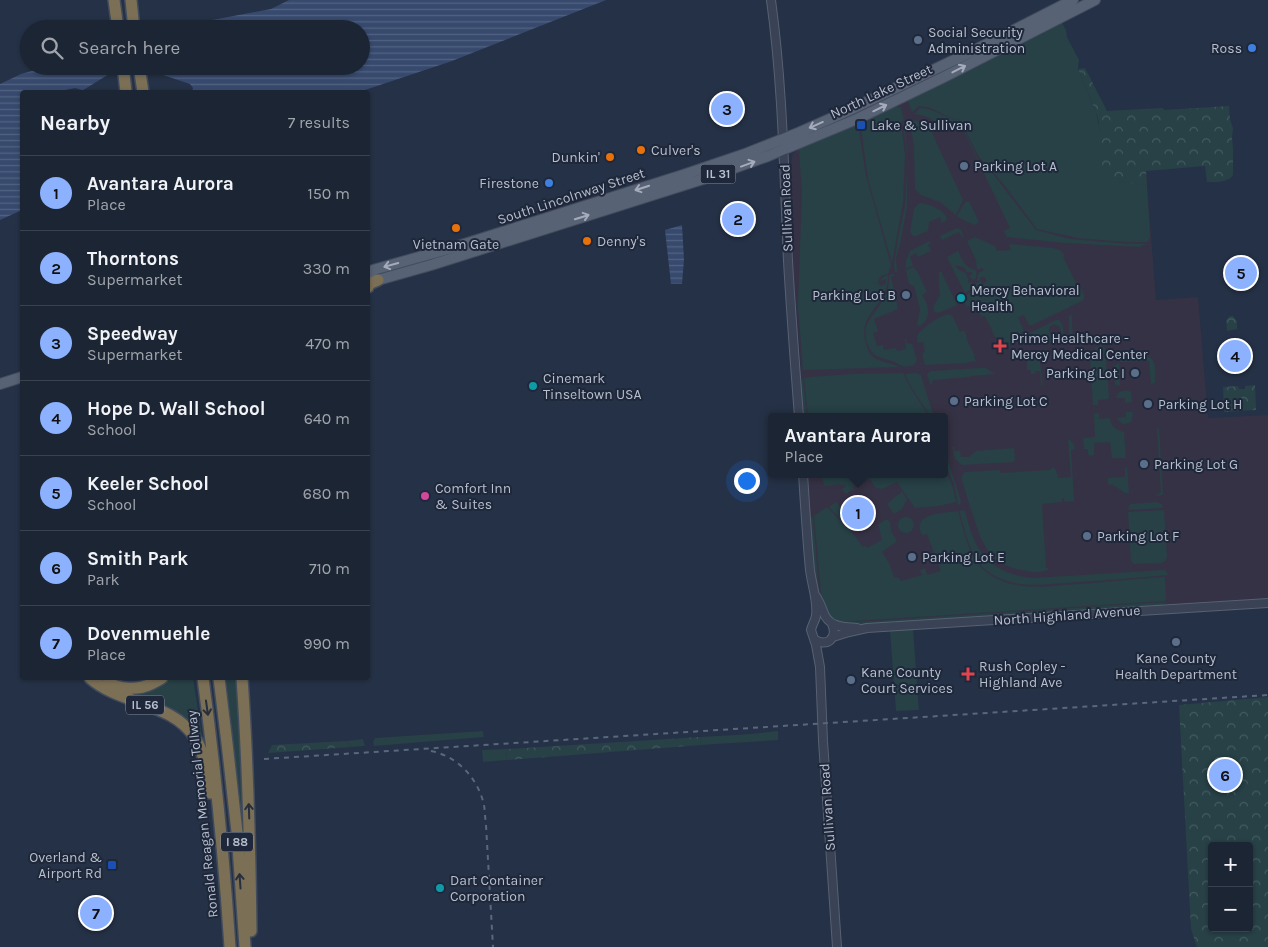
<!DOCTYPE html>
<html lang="en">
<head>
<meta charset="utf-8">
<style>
	:root { --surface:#1c2534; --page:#252d3c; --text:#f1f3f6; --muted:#a0a5ac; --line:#3a424f; --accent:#8bb1ff }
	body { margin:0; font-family:Karla,sans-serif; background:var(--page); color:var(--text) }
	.controls { position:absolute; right:15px; bottom:15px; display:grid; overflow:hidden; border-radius:5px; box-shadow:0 1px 4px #0004 }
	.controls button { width:45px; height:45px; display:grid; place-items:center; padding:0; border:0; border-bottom:1px solid var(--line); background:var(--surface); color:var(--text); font:25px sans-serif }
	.you { position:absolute; left:746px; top:480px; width:18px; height:18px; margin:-12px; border:4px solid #fff; border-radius:50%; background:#1a73e8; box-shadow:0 0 0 8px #1a73e833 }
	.badge { display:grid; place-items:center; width:32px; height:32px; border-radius:50%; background:var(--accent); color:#111; font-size:16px; font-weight:700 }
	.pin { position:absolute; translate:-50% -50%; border:2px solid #fff; box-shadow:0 1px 5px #0006 }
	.popup { position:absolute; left:768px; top:413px; width:180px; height:65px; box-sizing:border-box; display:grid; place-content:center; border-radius:5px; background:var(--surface); filter:drop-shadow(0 1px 4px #0005); font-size:16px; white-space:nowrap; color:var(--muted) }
	.popup b { font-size:19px; color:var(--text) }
	.popup::after { content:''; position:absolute; left:50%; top:100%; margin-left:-10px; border:10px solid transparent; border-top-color:var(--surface) }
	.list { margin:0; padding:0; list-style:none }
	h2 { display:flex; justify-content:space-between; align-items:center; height:65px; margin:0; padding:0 20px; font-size:21px }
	h2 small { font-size:16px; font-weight:400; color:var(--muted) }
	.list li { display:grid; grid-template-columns:32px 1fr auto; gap:15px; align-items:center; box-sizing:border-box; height:75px; padding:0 20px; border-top:1px solid var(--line) }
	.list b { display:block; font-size:19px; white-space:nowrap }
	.list p { margin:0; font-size:16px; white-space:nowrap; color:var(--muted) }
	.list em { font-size:16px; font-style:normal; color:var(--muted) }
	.icon { flex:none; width:28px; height:28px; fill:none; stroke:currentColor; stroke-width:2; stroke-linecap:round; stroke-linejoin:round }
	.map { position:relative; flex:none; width:1268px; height:947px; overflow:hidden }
	.search { position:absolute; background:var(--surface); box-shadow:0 1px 4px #0004; left:20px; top:20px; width:350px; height:55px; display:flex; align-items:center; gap:12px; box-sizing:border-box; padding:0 18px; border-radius:28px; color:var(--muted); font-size:19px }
	.panel { position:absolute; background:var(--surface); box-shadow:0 1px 4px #0004; left:20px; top:90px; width:350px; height:590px; border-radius:5px }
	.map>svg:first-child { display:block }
	.medical { fill:#363245 }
	.green { fill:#274146 }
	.forest { fill:url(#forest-crowns); fill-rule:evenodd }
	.water { fill:url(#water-rules) }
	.pier { fill:#253146 }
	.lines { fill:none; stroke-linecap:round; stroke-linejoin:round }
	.tertiary-casing { stroke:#586172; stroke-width:10 }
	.primary-casing { stroke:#434c5e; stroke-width:12 }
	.motorway-casing { stroke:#414b5c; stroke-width:14 }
	.tertiary { stroke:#394355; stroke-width:8 }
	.primary { stroke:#576275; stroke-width:10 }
	.motorway { stroke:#7b6f56; stroke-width:11 }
	.rail { stroke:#5b677c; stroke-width:2; stroke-dasharray:5 5; stroke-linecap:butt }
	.oneway { stroke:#a4acbc }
	.oneway2 { stroke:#272f3d }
	.service-dot { fill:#5c6f8a; stroke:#1e283a; stroke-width:2 }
	.shop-dot { fill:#3f7fe0; stroke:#1e283a; stroke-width:2 }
	.transit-dot { fill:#1a4fb4; stroke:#1e283a; stroke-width:2 }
	.food-dot { fill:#e8710a; stroke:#1e283a; stroke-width:2 }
	.culture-dot { fill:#0f9aa8; stroke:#1e283a; stroke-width:2 }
	.health-dot { fill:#e0444e; stroke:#1e283a; stroke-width:2 }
	.hotel-dot { fill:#d1479c; stroke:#1e283a; stroke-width:2 }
	.labels { text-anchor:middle; stroke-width:4; stroke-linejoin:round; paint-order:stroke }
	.shield { fill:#1e283a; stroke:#8992a2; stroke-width:1 }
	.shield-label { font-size:12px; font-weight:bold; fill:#b7bfce }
	.poi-label { font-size:14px; fill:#b7bfce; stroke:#1e283a; text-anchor:start }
	.street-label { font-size:14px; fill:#b7bfce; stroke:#1e283a }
</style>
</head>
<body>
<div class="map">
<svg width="1268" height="947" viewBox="0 0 1268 947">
	<defs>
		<pattern id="forest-crowns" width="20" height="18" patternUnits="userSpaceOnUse" patternTransform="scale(1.25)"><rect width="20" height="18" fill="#274146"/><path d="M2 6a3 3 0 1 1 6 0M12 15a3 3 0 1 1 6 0" fill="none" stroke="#445b60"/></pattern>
		<pattern id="water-rules" width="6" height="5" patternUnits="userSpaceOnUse" patternTransform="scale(1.25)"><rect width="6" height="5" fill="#374a6e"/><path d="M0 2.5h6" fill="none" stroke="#526282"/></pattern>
	</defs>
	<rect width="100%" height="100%" fill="#253146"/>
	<!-- medical -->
	<path class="medical" d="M981 62 1071 67 1114 156 1146 171 1156 300 1198 297 1208 418 1268 415V598L846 625 833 622 825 612 816 583 813 560 806 474H944V417H802L800 386 801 368 793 264 794 239 791 171 792 157 793 154 800 148 830 134 843 131 862 122Z"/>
	<!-- green -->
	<path class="green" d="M1061 21 1066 30 1067 37 1079 60 1078 69 1096 112 1100 132V157L1118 181 1147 186 1150 236 1148 242H1125L1078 238 1037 229 1005 186 986 164 979 157 960 120 951 118 931 108 919 106 912 112 908 101 910 97Z
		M893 105 901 108 904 120 902 121 901 123 905 155 903 202 892 263 868 179 861 128H863V126H860V124Z
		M920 108C934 108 945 119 959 120L960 121 978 159 993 174 1036 230 1070 239 1118 243 1147 244 1139 247 1065 243 1007 237 1004 231 1010 228 959 121 941 128C932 117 927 116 914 114Z
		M912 120 930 124 936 131 932 133 963 200 956 215 940 202 921 195 915 189 914 146 910 122Z
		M904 121 907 149V207L900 244 896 258 897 272H895L894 265 898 238 905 206 907 172V155L903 124Z
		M858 124 866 176 891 265 888 274 881 276 876 285 879 282 880 286 886 284V279L880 281 883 277 888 275C889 305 856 314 866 343 867 348 869 354 873 357 880 362 891 363 899 367L803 370 798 305 802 194 799 149C816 137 839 133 858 124Z
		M969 201 979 222 975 225 963 220 957 216 965 202Z
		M921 203C931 205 946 210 947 220L942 223 941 221 940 217 929 222 928 231 916 236H913L910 232 914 209 917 205Z
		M957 228 961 230 964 238H963L959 232 942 240 940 236Z
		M975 237 995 246 997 251 1011 250 1009 244 1053 248 1060 250 1065 256 1063 257 1078 287 1080 286 1084 295V299L1082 301 1032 325H1029L1024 315 1018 317 1023 329V331C1017 335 1005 353 1002 353 1001 354 999 353 998 353L999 352 998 349 1000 347 985 316 981 317 975 303 967 307 964 302 968 300 966 296 973 289V285L981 281V283L983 284 987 281 984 277H981L980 280 977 281C978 274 976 274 983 271L984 269 981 268 978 270 977 269 976 260 967 241Z
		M929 241 931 243 928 245 931 251 918 257 916 253 910 256 913 266 906 268V261L910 251Z
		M958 251C962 260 965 268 975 270L977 272 976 274V279L972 280 969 276 972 274V272H967L965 268 962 267 960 266H955L959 270 966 273 968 279V282L972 283V289L965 293 947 257Z
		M913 267 917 271 927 292 922 295C929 305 932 317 920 326L917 325 920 309 914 286 909 284 906 270Z
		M941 271 957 305 938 313 934 311 933 307 940 295 939 288V272Z
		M894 274V276L891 277 898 309 874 319 878 331 873 333 877 346 883 345 884 350 896 348 897 351 906 349 905 339H907L906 343 912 344 917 360 914 365C902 369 903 365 892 361 887 359 882 359 877 356 867 351 863 333 867 324 877 308 891 294 889 275Z
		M1087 306 1073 314 1072 318 1073 341 1069 337V316Z
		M950 314 953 317 960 332 964 330 967 337 966 338 975 356 974 357 976 361 965 363 925 365 922 354 925 351 923 342 918 343 917 337 918 334C926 326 938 316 950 314Z
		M1056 320H1059C1064 324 1065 336 1061 341L1058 335 1061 332 1060 327 1054 324 1049 327V333L1052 336H1056L1059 342 1031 343 1026 341V337L1028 334Z
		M1103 346 1105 349 1109 398 1107 399 1098 400V405H1093L1090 356H1079L1078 353 1088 350 1089 352 1095 349V347Z
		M1033 355 1039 356 1043 385H1041L1040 371H1035V374H1031V370H1027V361L1031 359Z
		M1149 357C1157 361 1155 373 1155 382L1154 383 1151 384 1149 361 1120 362V359Z
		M1119 363 1120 386 1116 385 1115 384 1114 366Z
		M980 368H986L995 374 971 376 969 377 933 380 932 384H930L927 374 929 372 932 371Z
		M903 373 910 387 929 417H808L804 378 811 377 853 374Z
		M916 373 921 375 922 379 934 417H931C922 403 911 389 905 374Z
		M803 379 807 417H803L800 382Z
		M1122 391H1128L1131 392 1132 402 1125 403V398H1116L1118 393Z
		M1126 412H1133L1132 420 1129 423 1123 424 1118 420 1117 418 1126 417Z
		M1099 413V419L1110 418C1111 427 1116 430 1124 432L1126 458H1112L1110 442 1094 443V455L1090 456 1088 454V449H1084L1083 438 1095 437 1094 414Z
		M1157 428H1158L1159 429 1163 494 1162 495 1157 496 1156 495 1157 494 1161 493Z
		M1068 440H1070L1074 445 1075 449 1071 450 1074 501 1065 502 1064 499 1062 498V502L1042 504 1046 568H1048V569C1042 574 1030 572 1022 570 992 565 983 547 975 521 970 507 966 494 962 480V476L965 472 1000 470V473L1050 470 1053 467 1056 470 1058 478 1071 477Z
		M952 447H954V451H960L961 457H969L976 451 1014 448 1015 460 1013 462 962 465 955 459Z
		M944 448 961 501 960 504 958 505 954 484 947 469 944 455Z
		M944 462 947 474 953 488 956 502 939 506 915 508 897 482 882 489 876 488 869 478 871 474H944Z
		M1125 468H1127L1129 493H1125L1113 485 1108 484V478L1125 477Z
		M811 474H869C866 481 858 479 853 486L854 489 846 494 842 489 846 487 845 485 836 484 835 485 827 486 824 485 822 478H811Z
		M901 490 907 499 902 509 894 514 887 504 893 499V498L901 493Z
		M836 502 840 507 841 506 848 517 847 518 853 528 851 529 829 507Z
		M1156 502 1162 504 1163 508 1128 510 1129 506 1131 504Z
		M827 507 851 531 863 547 866 546 867 548 882 540C880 535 881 531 878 525L887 519 890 522 891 531 897 541 882 552 889 563 894 577 899 578 901 581 922 575 923 574H921L920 570 925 568 927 575 941 571 927 534 922 535C910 513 945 513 958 511 963 527 968 552 979 565 990 578 1006 584 1023 586 1037 588 1051 586 1065 585 1099 583 1132 579 1165 577L1166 598 1165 601 838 622 834 620 828 614 821 592 814 516Z
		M963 510 965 511C968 522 971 534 976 544 987 566 1010 577 1034 578L1163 570 1166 571 1168 575C1133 578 1099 581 1065 583 1049 584 1034 586 1019 584 1004 581 988 575 979 563 969 549 964 529 960 513L959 511Z
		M1164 510 1167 557 1165 561 1162 563 1134 564 1131 561 1128 512Z
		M898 525a8 8 0 1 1 16 0a8 8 0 1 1-16 0Z
		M813 517 819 592 825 610H824L815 577 809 519Z
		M1166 602 1162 605 889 622 847 625 842 623Z
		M913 629 919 710 896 711 890 631Z
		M171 678H193L203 743 198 734 124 692C143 693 156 691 171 678Z
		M226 678H238L245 841Z
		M483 731 484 737 374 746 373 742 375 738Z
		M778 731V740L701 745 700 737 751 734Z
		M363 739 365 746 351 747 346 741Z
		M506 749 507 760 483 762 482 750Z"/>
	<!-- forest -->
	<path class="forest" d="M1085 68 1107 111 1163 108 1164 110 1229 106 1230 119 1233 128 1232 138 1233 148V175C1227 183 1217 182 1207 182L1205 166 1146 171 1147 186 1113 180 1107 176 1104 171 1100 157V132L1098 118 1094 107 1078 69Z
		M1230 316H1233L1237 321V329L1227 331 1226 320Z
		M1255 385 1256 410 1224 412 1223 387 1238 386 1239 389H1245V386Z
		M1268 697V947H1197L1191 929 1179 705ZM1212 846H1249V928H1212Z
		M700 737 701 745 507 760 506 749Z
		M346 741 351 747 268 753 272 745Z"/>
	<!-- water -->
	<path class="water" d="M289 0H606L452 61 359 92H192L193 88 190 84 151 71 134 70 116 71 109 74 85 89 82 90 75 88 55 92H22V210L0 220V84L21 74 49 66H361V29H169L175 27 271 9Z
		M682 225 684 259 682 284H671L665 230Z"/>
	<!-- pier -->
	<path class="pier" d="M112 66H149L150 73 134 72 113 75Z"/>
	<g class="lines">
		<defs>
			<path id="tertiary" d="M771 0C783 87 784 174 788 261 791 313 795 365 799 417
				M803 474C805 506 807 538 810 570 812 586 818 601 816 616 815 621 812 625 811 630L814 639C827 648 838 638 832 624
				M816 596C819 601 821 605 823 611 828 627 842 627 857 628
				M833 637 849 632 867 628 1268 603
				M814 639 816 645 820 667 823 741 837 947"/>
			<path id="primary" d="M368 275 373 270 455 247 683 175 745 154 798 133 850 110 975 50 1073 0
				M368 278 378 280 431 265 703 179 768 156 857 119 944 77 1095 0
				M0 384 22 377"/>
			<path id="motorway" d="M114 0 118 29
				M131 0 134 29
				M123 66 126 92
				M139 66 143 92
				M368 287 369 284 378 280
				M90 678C120 705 173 702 195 738 205 753 207 775 210 793
				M203 678C215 767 224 857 230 947
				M219 678 227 743 237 832 245 947
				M242 678C248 762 250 846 251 931
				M108 682C119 690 139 690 151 684 155 682 159 680 162 678"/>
		</defs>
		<!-- tertiary casing -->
		<use href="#tertiary" class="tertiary-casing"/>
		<!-- primary casing -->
		<use href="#primary" class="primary-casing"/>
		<!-- motorway casing -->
		<use href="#motorway" class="motorway-casing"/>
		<!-- tertiary -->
		<use href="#tertiary" class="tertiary"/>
		<!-- primary -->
		<use href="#primary" class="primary"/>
		<!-- motorway -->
		<use href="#motorway" class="motorway"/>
		<!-- rail -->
		<path class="rail" d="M431 751C457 756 478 778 484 805 485 811 485 818 486 825L493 947
			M264 759 1268 695"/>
	</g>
	<!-- one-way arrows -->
	<defs><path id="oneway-shaft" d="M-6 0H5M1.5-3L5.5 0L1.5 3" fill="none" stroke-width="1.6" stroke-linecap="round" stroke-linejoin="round" transform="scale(1.25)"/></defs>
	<g class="oneway">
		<use href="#oneway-shaft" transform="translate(959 69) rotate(-27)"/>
		<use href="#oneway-shaft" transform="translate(880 108) rotate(-26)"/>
		<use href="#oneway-shaft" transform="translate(816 125) rotate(156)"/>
		<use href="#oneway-shaft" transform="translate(748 164) rotate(-20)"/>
		<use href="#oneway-shaft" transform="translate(642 188) rotate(162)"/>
		<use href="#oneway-shaft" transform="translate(582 217) rotate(-17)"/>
		<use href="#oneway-shaft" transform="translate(391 265) rotate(165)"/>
	</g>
	<g class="oneway2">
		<use href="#oneway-shaft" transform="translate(207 708) rotate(82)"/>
		<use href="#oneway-shaft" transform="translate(249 811) rotate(-92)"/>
		<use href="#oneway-shaft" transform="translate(240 881) rotate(-94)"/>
	</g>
	<!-- markers -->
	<g class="service-dot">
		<circle cx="918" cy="40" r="5"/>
		<circle cx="964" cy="166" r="5"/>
		<circle cx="906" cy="295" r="5"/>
		<circle cx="1135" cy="373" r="5"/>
		<circle cx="954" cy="401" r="5"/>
		<circle cx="1148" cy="404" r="5"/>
		<circle cx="1144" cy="464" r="5"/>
		<circle cx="1087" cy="536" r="5"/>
		<circle cx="912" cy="557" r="5"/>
		<circle cx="1176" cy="642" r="5"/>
		<circle cx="851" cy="680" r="5"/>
	</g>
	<g class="shop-dot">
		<circle cx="1252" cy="48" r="5"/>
		<circle cx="549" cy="183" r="5"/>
	</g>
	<g class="transit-dot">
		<rect x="856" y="120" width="10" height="10" rx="2.5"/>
		<rect x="107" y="860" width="10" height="10" rx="2.5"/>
	</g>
	<g class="food-dot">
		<circle cx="641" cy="150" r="5"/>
		<circle cx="610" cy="157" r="5"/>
		<circle cx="456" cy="228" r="5"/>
		<circle cx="587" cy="241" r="5"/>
	</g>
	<g class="culture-dot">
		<circle cx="961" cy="298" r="5"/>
		<circle cx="533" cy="386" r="5"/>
		<circle cx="440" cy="888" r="5"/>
	</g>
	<g class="health-dot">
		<path d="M997.5 338.5h5v5h5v5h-5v5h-5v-5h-5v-5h5z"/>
		<path d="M965.5 666.5h5v5h5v5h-5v5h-5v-5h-5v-5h5z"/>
	</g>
	<circle class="hotel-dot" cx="425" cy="496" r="5"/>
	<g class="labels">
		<!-- shield labels -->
		<g class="shield">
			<rect x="700.5" y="164.5" width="35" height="19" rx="4"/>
			<rect x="126" y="695.5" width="38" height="19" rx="4"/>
			<rect x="221" y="832.5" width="32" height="19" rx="4"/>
		</g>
		<g class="shield-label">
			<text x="718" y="178">IL 31</text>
			<text x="145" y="709">IL 56</text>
			<text x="237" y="846">I 88</text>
		</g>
		<!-- poi labels -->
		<g class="poi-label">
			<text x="928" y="37">Social Security<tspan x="928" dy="16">Administration</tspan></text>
			<text x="1242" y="53" text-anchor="end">Ross</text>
			<text x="871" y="130">Lake &amp; Sullivan</text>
			<text x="651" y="155">Culver's</text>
			<text x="600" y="162" text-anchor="end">Dunkin'</text>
			<text x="974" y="171">Parking Lot A</text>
			<text x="539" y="188" text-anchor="end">Firestone</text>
			<text x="597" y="246">Denny's</text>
			<text x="456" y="249" text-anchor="middle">Vietnam Gate</text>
			<text x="971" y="295">Mercy Behavioral<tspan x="971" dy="16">Health</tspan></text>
			<text x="896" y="300" text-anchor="end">Parking Lot B</text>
			<text x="1011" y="343">Prime Healthcare -<tspan x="1011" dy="16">Mercy Medical Center</tspan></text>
			<text x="1125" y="378" text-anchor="end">Parking Lot I</text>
			<text x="543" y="383">Cinemark<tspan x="543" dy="16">Tinseltown USA</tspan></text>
			<text x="964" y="406">Parking Lot C</text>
			<text x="1158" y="409">Parking Lot H</text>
			<text x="1154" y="469">Parking Lot G</text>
			<text x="435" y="493">Comfort Inn<tspan x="435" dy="16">&amp; Suites</tspan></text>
			<text x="1097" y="541">Parking Lot F</text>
			<text x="922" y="562">Parking Lot E</text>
			<text x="1176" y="663" text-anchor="middle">Kane County<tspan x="1176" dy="16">Health Department</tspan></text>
			<text x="979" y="671">Rush Copley -<tspan x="979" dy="16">Highland Ave</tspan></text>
			<text x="861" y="677">Kane County<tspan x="861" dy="16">Court Services</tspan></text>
			<text x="102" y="862" text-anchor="end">Overland &amp;<tspan x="102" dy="16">Airport Rd</tspan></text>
			<text x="450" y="885">Dart Container<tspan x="450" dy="16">Corporation</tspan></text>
		</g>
		<!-- street labels -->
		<g class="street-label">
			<text transform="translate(881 91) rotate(-25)" y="5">North Lake Street</text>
			<text transform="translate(571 196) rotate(-18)" y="5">South Lincolnway Street</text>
			<text transform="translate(786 208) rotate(-92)" y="5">Sullivan Road</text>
			<text transform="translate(1067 615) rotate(-4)" y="5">North Highland Avenue</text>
			<text transform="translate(827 807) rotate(-94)" y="5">Sullivan Road</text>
			<text transform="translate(202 814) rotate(-96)" y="5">Ronald Reagan Memorial Tollway</text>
		</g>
	</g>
</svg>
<div class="controls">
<button>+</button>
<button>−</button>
</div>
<div class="you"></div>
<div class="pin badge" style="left:858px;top:513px">1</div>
<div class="popup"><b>Avantara Aurora</b>Place</div>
<div class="pin badge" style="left:738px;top:219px">2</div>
<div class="pin badge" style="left:727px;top:109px">3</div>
<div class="pin badge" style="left:1235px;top:356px">4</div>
<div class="pin badge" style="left:1241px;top:273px">5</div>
<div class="pin badge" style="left:1225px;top:775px">6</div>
<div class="pin badge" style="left:96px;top:913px">7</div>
<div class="search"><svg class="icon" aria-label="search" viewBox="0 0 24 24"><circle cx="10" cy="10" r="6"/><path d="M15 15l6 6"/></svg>Search here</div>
<section class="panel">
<h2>Nearby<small>7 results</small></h2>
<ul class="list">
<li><span class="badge">1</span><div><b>Avantara Aurora</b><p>Place</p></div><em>150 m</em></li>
<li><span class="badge">2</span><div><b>Thorntons</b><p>Supermarket</p></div><em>330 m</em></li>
<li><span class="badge">3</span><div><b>Speedway</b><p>Supermarket</p></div><em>470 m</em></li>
<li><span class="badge">4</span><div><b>Hope D. Wall School</b><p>School</p></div><em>640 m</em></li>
<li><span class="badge">5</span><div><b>Keeler School</b><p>School</p></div><em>680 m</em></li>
<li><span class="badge">6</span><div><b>Smith Park</b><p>Park</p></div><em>710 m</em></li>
<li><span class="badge">7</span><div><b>Dovenmuehle</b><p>Place</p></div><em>990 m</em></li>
</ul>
</section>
</div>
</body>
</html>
